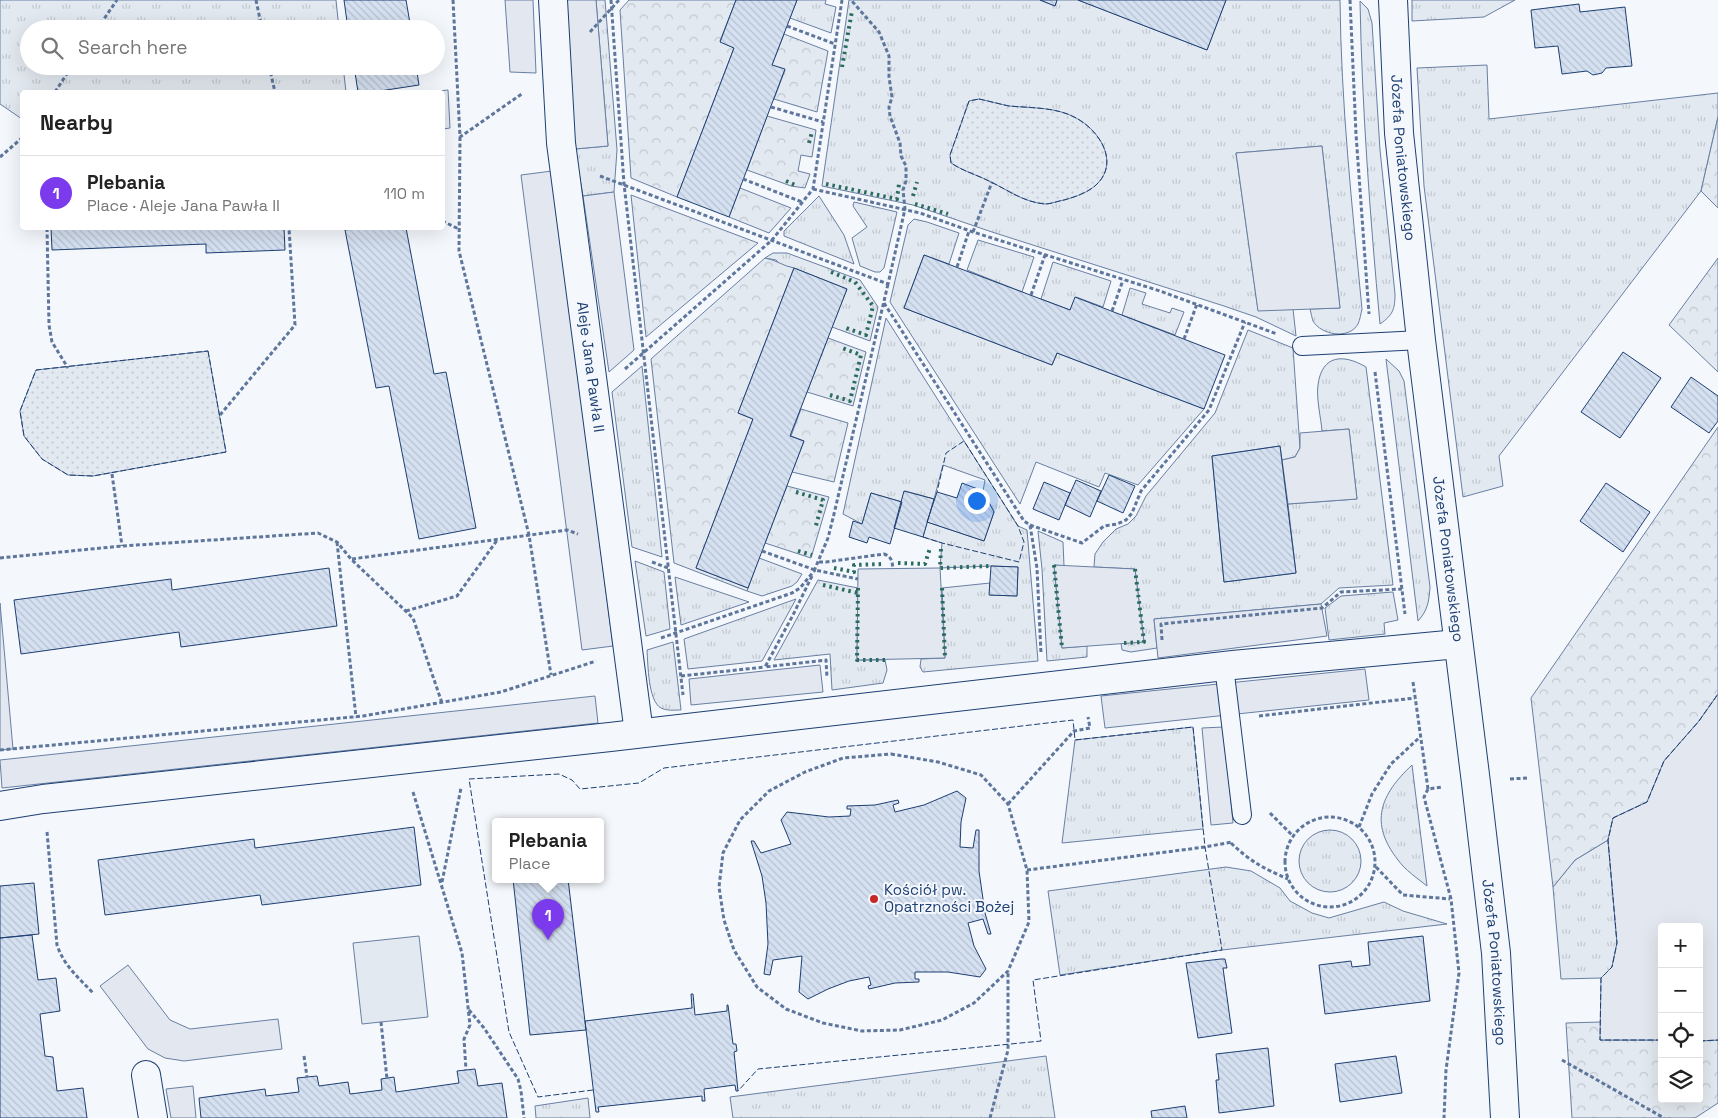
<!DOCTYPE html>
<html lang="en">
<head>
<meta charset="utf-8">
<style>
	:root { --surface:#fff; --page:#f6f6f6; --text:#222; --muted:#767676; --line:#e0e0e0; --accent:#7c3aed }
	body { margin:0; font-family:"Space Grotesk",sans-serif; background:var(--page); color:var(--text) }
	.controls { position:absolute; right:15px; bottom:15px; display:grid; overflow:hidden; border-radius:5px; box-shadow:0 5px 20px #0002 }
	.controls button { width:45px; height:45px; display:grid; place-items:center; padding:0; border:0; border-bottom:1px solid var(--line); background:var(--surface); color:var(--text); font:25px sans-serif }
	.you { position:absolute; left:976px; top:500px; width:18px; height:18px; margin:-12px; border:4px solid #fff; border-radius:50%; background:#1a73e8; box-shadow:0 0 0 8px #1a73e833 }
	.badge { display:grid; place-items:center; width:32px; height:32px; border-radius:50%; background:var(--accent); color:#fff; font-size:16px; font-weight:700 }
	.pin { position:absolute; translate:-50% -41px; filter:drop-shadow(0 1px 2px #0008) }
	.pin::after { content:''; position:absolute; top:26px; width:18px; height:15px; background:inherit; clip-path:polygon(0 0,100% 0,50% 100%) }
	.popup { position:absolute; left:492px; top:818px; width:112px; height:65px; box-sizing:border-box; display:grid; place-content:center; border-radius:5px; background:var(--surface); filter:drop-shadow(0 1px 4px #0005); font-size:16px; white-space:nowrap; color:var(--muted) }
	.popup b { font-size:19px; color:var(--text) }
	.popup::after { content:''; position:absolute; left:50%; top:100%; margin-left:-10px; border:10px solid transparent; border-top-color:var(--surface) }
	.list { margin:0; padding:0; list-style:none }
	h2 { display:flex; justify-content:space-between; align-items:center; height:65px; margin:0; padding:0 20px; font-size:21px }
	h2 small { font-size:16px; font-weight:400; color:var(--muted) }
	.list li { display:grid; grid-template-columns:32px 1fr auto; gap:15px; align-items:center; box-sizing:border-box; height:75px; padding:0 20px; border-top:1px solid var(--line) }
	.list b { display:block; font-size:19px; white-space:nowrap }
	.list p { margin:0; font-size:16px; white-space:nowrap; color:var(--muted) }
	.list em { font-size:16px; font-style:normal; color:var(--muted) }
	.icon { flex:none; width:28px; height:28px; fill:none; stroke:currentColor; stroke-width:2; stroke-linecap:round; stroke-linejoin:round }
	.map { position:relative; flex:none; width:1718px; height:1118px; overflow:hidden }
	.search { position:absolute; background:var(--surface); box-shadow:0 5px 20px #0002; left:20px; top:20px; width:425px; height:55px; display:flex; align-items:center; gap:12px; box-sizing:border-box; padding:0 18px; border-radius:28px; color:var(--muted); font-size:19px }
	.panel { position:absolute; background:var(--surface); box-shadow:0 5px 20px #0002; left:20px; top:90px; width:425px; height:140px; border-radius:5px }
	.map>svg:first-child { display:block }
	.grass { fill:url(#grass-tufts); stroke:#687fa3 }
	.forest { fill:url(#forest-crowns); stroke:#687fa3 }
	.park { fill:url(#park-dots); stroke:#687fa3 }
	.garden { fill:#e3e9f0; stroke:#687fa3 }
	.parking { fill:#e3e8f0; stroke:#687fa3 }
	.building { fill:url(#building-back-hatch); stroke:#1d3f73 }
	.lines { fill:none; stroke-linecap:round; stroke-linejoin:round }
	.service-casing { stroke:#1d3f73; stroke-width:20 }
	.minor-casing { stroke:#1d3f73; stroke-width:30 }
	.tertiary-casing { stroke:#1d3f73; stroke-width:30 }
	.path { stroke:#5e769c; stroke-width:3; stroke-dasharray:4 2.5; stroke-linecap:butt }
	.service { stroke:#f4f7fb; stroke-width:18 }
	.minor { stroke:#f4f7fb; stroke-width:28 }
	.tertiary { stroke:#f4f7fb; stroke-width:28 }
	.hedge { stroke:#2c6c60; stroke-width:4; stroke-dasharray:2.5 4; stroke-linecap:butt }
	.fence { stroke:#1d3f73; stroke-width:1; stroke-dasharray:6 2.5; stroke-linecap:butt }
	.poi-dot { fill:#c62828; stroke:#f4f7fb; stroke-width:2 }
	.labels { text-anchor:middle; stroke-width:4; stroke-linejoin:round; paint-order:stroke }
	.street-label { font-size:15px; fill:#1d3f73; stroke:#f4f7fb }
	.poi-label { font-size:15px; fill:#1d3f73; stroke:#f4f7fb; text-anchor:start }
</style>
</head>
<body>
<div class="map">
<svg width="1718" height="1118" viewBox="0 0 1718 1118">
	<defs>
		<pattern id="grass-tufts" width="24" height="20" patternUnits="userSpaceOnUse" patternTransform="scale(1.25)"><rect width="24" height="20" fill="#e3e9f0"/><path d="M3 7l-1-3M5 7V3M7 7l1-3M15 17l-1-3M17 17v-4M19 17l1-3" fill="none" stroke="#c2c9d1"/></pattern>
		<pattern id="forest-crowns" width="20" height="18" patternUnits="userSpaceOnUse" patternTransform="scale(1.25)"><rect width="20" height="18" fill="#e3e9f0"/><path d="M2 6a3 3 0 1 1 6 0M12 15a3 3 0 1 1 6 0" fill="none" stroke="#c2c9d1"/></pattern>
		<pattern id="park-dots" width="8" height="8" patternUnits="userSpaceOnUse" patternTransform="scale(1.25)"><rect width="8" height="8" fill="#e3e9f0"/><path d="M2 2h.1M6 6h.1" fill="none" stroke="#c2c9d1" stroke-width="1.8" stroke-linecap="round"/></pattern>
		<pattern id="building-back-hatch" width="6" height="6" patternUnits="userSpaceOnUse" patternTransform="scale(1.25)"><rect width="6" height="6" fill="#d5e0f0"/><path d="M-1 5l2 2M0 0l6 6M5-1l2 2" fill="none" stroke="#b6c1d1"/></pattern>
	</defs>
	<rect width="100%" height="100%" fill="#f4f7fb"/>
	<!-- grass -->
	<path class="grass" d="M0 0H336L339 29H29V66H343L346 92H22V119L0 104Z
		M596 0H605L617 150 614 192 583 196 575 149 608 146Z
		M797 0H826L825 4 836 7 831 33 790 18Z
		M849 0H1040L1055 6 1057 0H1078L1207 50 1226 0H1340C1341 103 1352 206 1362 309 1361 313 1360 320 1358 324 1349 340 1321 335 1313 321 1312 318 1311 313 1310 309L1340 308 1322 146 1236 153 1258 310 1293 309 1296 336 1256 317 1224 306 992 232 913 205 822 186Z
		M1412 0H1515L1484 17 1412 21Z
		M1360 1 1368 9 1372 23 1380 150 1395 294C1395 309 1393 315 1380 324 1370 216 1362 109 1360 1Z
		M1487 65 1489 119 1718 93V117L1701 191 1499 456 1503 486 1463 497 1424 186 1417 68Z
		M448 90 450 128 443 129 442 92H429Z
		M819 196 844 235 854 264 784 236V231Z
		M854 202 897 212 884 268 880 272H875L860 266 852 238 867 227 853 206Z
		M914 219 927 222 959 233 949 264 924 255 904 308 1052 365 1057 353 1204 409 1138 485 1105 473 1099 487 1036 462 1020 504 890 302 908 225Z
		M978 240 1034 257 1022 292 967 270Z
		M773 253H787L860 280 878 307 870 341 832 327 847 289 794 268 782 266 776 260 765 258Z
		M1053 262 1111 281 1103 307 1076 297 1070 310 1041 299Z
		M1130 288 1146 293 1142 304 1170 313 1172 308 1184 312 1175 335 1122 315Z
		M886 318 1018 526 1027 530 1038 661 923 672 920 667 921 659 945 658 942 588 990 583V595L1017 596 1018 567 991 566 940 568 942 543 923 537 927 522 984 541 994 512 983 491 985 480 943 465 934 499 905 491 902 502 871 493 862 524 843 514Z
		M1248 330 1293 348 1300 448 1295 457 1282 460 1280 446 1212 456 1224 582 1296 573 1288 504 1357 499 1349 429 1322 431C1321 418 1316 398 1318 385 1322 354 1344 354 1366 367L1393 585 1339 588 1321 604 1154 619 1157 648 1131 652 1122 650 1121 643 1144 642 1135 569 1094 567 1095 554 1103 542 1116 529 1128 524 1136 516 1146 496 1215 413Z
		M1386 359 1399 371 1404 381 1430 587C1429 601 1428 610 1418 621Z
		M642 366 662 557 632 547 612 392Z
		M1038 531 1063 542 1064 566 1054 565 1062 648 1087 646V657L1047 661 1042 569Z
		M759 558 802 574 797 582 792 586 762 596 747 591Z
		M635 561 664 572 670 629 646 636Z
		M675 577 749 602 681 625Z
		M818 580 858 588 857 660H885L887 670 883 683 832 690 830 654 774 660Z
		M1393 592 1398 620 1384 623 1385 634 1329 640 1325 608 1341 596Z
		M796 599 762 661 688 669 684 639Z
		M673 642 681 710C674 710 667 711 661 708 648 701 648 664 647 650Z
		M1193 727 1203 829 1062 843 1075 740Z
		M1412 765 1427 886C1417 878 1405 870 1398 860 1369 823 1380 795 1412 765Z
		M1299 861a31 31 0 1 1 62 0a31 31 0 1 1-62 0Z
		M1608 840 1617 943 1612 967 1601 978 1561 979 1553 887 1575 860Z
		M1226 867 1251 871 1280 888 1290 901 1312 913 1329 918 1384 902 1403 911 1447 924 1222 950 1060 975 1048 891Z
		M1046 1056 1055 1118H733L730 1097Z
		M588 1098 590 1118H536L535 1106Z"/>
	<!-- forest -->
	<path class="forest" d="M629 0H736L720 41 734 48 677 197 631 178 620 10Z
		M784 34 828 51 817 112 774 99 785 70 772 65Z
		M767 116 816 130 812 157 801 155 798 171 810 174 805 188 791 186 747 170Z
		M1718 117V208L1701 191Z
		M740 188 791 208 769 233 729 217Z
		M631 195 758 243 646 337Z
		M765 258C776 260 783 266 794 268L738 413 753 419 696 568 748 588 747 591 674 563 651 359Z
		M1718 258V372L1669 325Z
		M828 338 866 352 853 406 807 392Z
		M801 409 848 423 834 482 792 472 804 441 791 436Z
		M1718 427V694L1699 721 1664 761 1647 802 1613 818 1608 840 1575 860 1553 887 1531 698Z
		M787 486 829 497 811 558 765 543Z
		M1601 1022V1040H1662V1099H1699V1041L1718 1040V1103L1695 1118H1572L1566 1023Z"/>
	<!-- park -->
	<path class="park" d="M979 99C989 101 999 104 1009 106 1031 108 1057 107 1076 118 1099 130 1119 161 1098 183 1090 192 1075 197 1064 200 1058 201 1051 204 1045 204 1023 202 1008 190 989 181 977 175 963 171 951 163L950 155 969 101Z
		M208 351 226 452 93 476 68 475 42 459 24 436 20 411 36 370Z"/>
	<!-- garden -->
	<path class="garden" d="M419 936 428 1017 362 1024 353 943Z"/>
	<!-- parking -->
	<path class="parking" d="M505 0H533L536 73 510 72Z
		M567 0H596L608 146 575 149Z
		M1322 146 1340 308 1258 311 1236 153Z
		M552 171 613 646 582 650 521 175Z
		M614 192 634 350 609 372 583 196Z
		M1349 429 1357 499 1288 504 1282 460 1295 457 1300 448V433Z
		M1054 565 1135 569 1144 642 1062 648Z
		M940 568 945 658 857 660 858 569Z
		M0 603 13 749 0 750Z
		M1321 604 1327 636 1158 658 1154 619Z
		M820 665 823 692 691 705 689 679Z
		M1365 669 1369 700 1105 728 1101 696Z
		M1718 694V1040L1699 1041V927H1662V1040H1600L1601 978 1612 967 1617 943 1608 840 1613 818 1647 802 1664 761 1699 721Z
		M595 696 598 723 2 788 0 760Z
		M1224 727 1233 823 1211 825 1202 728Z
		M128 965 170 1020 190 1029 278 1019 282 1049 184 1061 165 1058 148 1049 100 986Z
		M193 1086 196 1118H171L166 1089Z"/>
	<!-- building -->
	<path class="building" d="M344 0H406L411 29H348Z
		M736 0H797L772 65 785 69 729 217 677 197 734 48 720 42Z
		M1040 0H1057L1055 6Z
		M1078 0H1226L1207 50Z
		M1579 4 1580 12 1625 7 1632 66 1606 68 1602 73 1593 75 1587 71 1562 74 1558 46 1535 48 1531 10Z
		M354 66H416L419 85 373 92H358Z
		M51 228H284L285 250 206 253V244L52 250Z
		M360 228H406L434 374 446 372 476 528 419 539 389 386 376 388 345 230Z
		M924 255 1070 310 1075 297 1225 355 1204 409 1057 353 1052 365 904 308Z
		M794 268 847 289 790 436 804 441 748 588 696 568 753 419 738 413Z
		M1623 352 1661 378 1620 438 1581 412Z
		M1691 377 1718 396V421L1709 433 1671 407Z
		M1280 446 1296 573 1224 582 1212 456Z
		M1109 475 1135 486 1123 513 1097 501Z
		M1076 480 1101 491 1090 517 1065 505Z
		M1044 482 1070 493 1059 520 1033 509Z
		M962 483 983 491 994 512 984 541 927 522 937 492 957 498Z
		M1606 483 1650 512 1623 552 1580 521Z
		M904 491 934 499 923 537 894 528Z
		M871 493 902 502 890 544 869 537 867 543 849 537 853 521 862 524Z
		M991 566 1018 567 1017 596 989 595Z
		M329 568 337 626 181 647 179 632 21 654 14 600 171 579 172 590Z
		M957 791 966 798 961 822 960 847 973 848 976 830H979V871L985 913 991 934H988L983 919 968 923 974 946 986 969 980 977 948 972H915V979H919V982L895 983 869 989 868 986 871 985 869 977 849 981 828 989 808 999 799 992 802 956 773 960 770 975 764 974 768 944 766 903 762 876 751 841H754L761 853 791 844 781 820 787 812 829 817 850 816 851 809H847V806L875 805 898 800 899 803 893 805 895 812 924 805Z
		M414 827 421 885 262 905 260 895 105 915 98 860 254 839 255 848Z
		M513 879H568L586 1030 530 1035Z
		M34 883 39 934 0 938V886Z
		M32 935 38 980 56 978 60 1011 40 1014 45 1056 53 1057 57 1091 83 1088 87 1118H0V938Z
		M1423 936 1430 1001 1325 1014 1319 965 1351 961 1352 967 1370 965 1368 942Z
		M1221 959H1225L1227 968H1223L1232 1033 1198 1038 1186 963Z
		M691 994H693L695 1015 727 1011V1005H728L733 1044H736L737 1051 734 1052 738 1091H736L735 1085 704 1089 705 1101H702V1096L598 1107 599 1112H596L585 1021 692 1008Z
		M1268 1048 1274 1106 1219 1113 1216 1080H1219L1216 1054Z
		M1396 1056 1402 1093 1340 1102 1335 1064Z
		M475 1069 478 1086 502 1083 507 1118H201L199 1098 265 1089 266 1096 299 1092 297 1078 317 1076 319 1086 348 1082 350 1094 382 1090 381 1079 394 1077 396 1092 459 1083 457 1071Z
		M1185 1106 1187 1118H1152L1151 1111Z"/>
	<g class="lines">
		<defs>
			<path id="service" d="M1302 346 1421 340
				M1224 666 1242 815"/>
			<g id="minor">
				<path id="s1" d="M553 0 561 143 639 733"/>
				<path d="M0 806 43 799 610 737 1233 665 1458 644"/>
				<path d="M146 1075 153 1118"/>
			</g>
			<g id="tertiary">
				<path id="s2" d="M1393 0 1399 133 1421 340 1476 783 1496 953 1505 1118"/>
			</g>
		</defs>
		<!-- service casing -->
		<use href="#service" class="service-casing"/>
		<!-- minor casing -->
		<use href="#minor" class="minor-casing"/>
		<!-- tertiary casing -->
		<use href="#tertiary" class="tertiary-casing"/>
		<!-- path -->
		<path class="path" d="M256 0 262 29
			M453 0 460 137 523 93
			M611 0 624 184 683 695
			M1350 0 1356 134 1369 314
			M787 26 835 44
			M97 29 117 0
			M590 32 619 0
			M269 66 275 92
			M55 92 72 66
			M771 107 823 122
			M460 137 459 251 529 535 551 675
			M0 157 22 138
			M600 176 888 284 905 209 903 190 906 181V166L901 156 900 143 890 116 889 107 892 97 889 77V56L879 32 851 0
			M743 179 802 202
			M813 189 920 213 973 232 1160 291 1277 334
			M442 221 459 229
			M47 228 49 325 52 342 68 368
			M973 232 992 182
			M957 267 969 231
			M1031 295 1045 255
			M884 303 1024 521 1030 525 1037 568 1041 654
			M1112 311 1123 280
			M1184 339 1197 304
			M625 369 772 240 813 189 842 0
			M1375 372 1405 614
			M220 415 295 325 289 228
			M112 474 122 546
			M1030 525 1082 543 1104 526 1117 524 1126 520 1132 513 1141 491 1209 410 1245 322
			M337 542 356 717
			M762 551 815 570 858 579
			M0 558 122 546 318 533 337 542 351 559 413 618 442 703
			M352 559 567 530 578 534
			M652 562 668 568
			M819 562H826L884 554C892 557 892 561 893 569
			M814 571 828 538 834 514 888 284
			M812 576 793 615 765 667 826 660 827 678
			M406 611 457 596 498 539
			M661 638 792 593 800 588 815 570
			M1162 640 1161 624 1322 608 1341 592 1402 589
			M681 676 765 667
			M1413 682 1428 789 1442 787
			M1259 716 1415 698
			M0 750 363 716 501 692 596 661
			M891 754 938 762 981 775 1008 804 1027 870 1029 922 1008 971 974 1003 942 1020 900 1030 862 1031 823 1023 786 1009 757 987 734 950 724 920 719 887 723 853 740 820 769 791 805 772 843 758Z
			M1510 779 1527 778
			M1428 789 1424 797 1451 899 1459 973 1446 1070 1444 1118
			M413 792 462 953 470 1025 464 1039 466 1070
			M1008 804 1074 731 1090 728 1088 717
			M1270 813 1293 836
			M1285 862a45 45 0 1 1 90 0a45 45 0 1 1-90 0Z
			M1359 827 1372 794 1391 764 1420 737
			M47 832 57 945C64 966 79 978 94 994
			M1231 843C1251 862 1263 868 1288 879
			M1376 867 1403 895 1450 899
			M1027 870 1205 847 1232 842
			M442 882 461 788
			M469 1010 484 1028 518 1079 521 1091 524 1118
			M381 1022 387 1079
			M304 1056 307 1077
			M1562 1060 1664 1118
			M990 1118 1008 1050V971"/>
		<!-- service -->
		<use href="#service" class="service"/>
		<!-- minor -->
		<use href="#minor" class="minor"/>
		<!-- tertiary -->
		<use href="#tertiary" class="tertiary"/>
		<!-- hedge -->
		<path class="hedge" d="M842 67 852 11
			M809 143 812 132
			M786 181 795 185
			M826 184 897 199 899 184
			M913 196 917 182
			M915 204 948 214
			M831 272 855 282 873 306 866 335 846 328
			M830 395 850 401 861 355 842 348
			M796 492 823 500 815 529
			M941 549 940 568 991 566
			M798 551 812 555
			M898 563 925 564 930 548
			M1054 565 1062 648
			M834 568 854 572V565L883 564
			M823 585 858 593
			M858 588 857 660H885
			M942 588 945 658
			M1124 643 1144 642 1135 569"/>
		<!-- fence -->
		<path class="fence" d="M979 99C989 101 999 104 1009 106 1031 108 1057 107 1076 118 1099 130 1119 161 1098 183 1090 192 1075 197 1064 200 1058 201 1051 204 1045 204 1023 202 1008 190 989 181 977 175 963 171 951 163L950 155 969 101Z
			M208 351 226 452 93 476 68 475 42 459 24 436 20 411 36 370Z
			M923 537 942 543 1019 562 1024 542 1018 526 964 441 946 453 937 492
			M1662 1040H1600L1601 978 1612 967 1617 943 1608 840 1613 818 1647 802 1664 761 1699 721 1718 694
			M1699 1041 1718 1040
			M593 1090 538 1097 509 1032 469 779 559 774 572 780 580 789 639 783 664 768 1073 720 1075 740 1193 727 1205 847 1222 950 1033 980 1041 1041 758 1069 738 1091"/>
	</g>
	<!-- markers -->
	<circle class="poi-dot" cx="874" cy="899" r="5"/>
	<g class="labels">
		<!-- street labels -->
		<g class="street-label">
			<text dy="5" stroke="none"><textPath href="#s2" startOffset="158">Józefa Poniatowskiego</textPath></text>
			<text dy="5" stroke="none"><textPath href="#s1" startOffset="369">Aleje Jana Pawła II</textPath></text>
			<text dy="5" stroke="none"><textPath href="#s2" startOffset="562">Józefa Poniatowskiego</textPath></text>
			<text dy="5" stroke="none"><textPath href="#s2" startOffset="968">Józefa Poniatowskiego</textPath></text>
		</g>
		<!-- poi labels -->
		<g class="poi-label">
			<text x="884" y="895">Kościół pw.<tspan x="884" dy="17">Opatrzności Bożej</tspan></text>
		</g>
	</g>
</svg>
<div class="controls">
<button>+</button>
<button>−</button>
<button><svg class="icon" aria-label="locate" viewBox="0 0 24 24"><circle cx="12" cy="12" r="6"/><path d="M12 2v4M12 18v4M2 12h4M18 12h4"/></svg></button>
<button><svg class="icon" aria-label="layers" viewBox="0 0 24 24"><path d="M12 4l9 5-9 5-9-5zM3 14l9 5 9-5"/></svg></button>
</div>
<div class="you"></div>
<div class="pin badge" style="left:548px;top:940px">1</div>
<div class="popup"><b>Plebania</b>Place</div>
<div class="search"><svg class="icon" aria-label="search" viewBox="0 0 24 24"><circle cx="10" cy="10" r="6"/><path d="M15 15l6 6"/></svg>Search here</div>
<section class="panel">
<h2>Nearby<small></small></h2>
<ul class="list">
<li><span class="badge">1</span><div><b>Plebania</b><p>Place · Aleje Jana Pawła II</p></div><em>110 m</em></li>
</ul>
</section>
</div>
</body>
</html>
